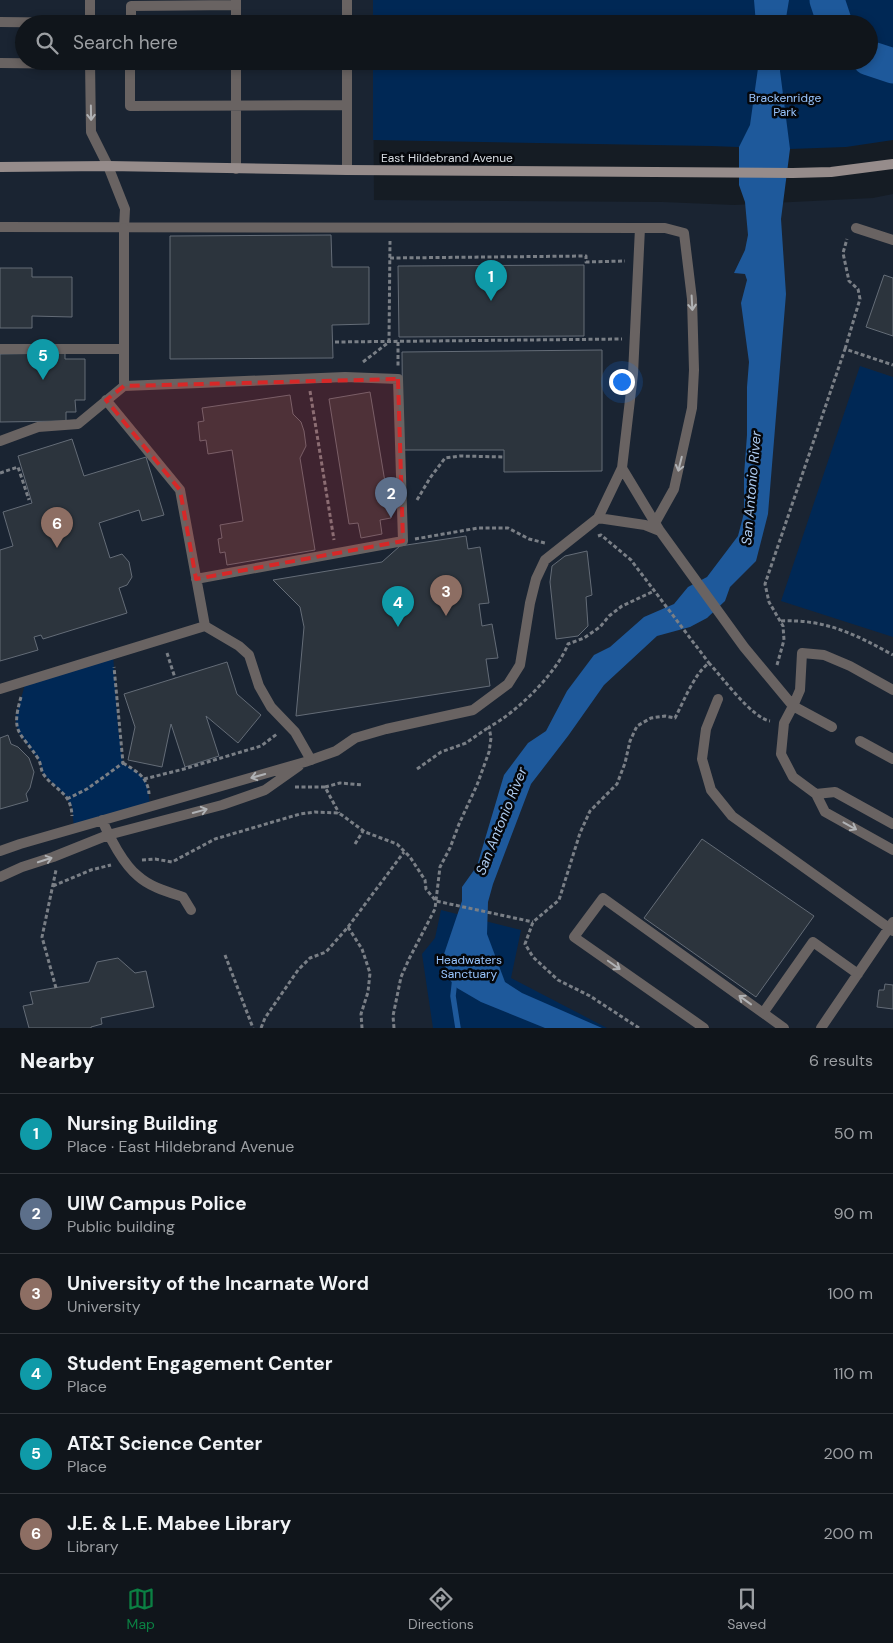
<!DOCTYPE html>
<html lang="en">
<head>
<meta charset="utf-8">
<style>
	:root { --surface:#10151b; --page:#1e2228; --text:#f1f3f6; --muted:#9c9fa3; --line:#30343a; --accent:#0b8043 }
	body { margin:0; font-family:"DM Sans",sans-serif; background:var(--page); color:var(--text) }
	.you { position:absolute; left:621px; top:381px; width:18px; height:18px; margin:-12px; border:4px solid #fff; border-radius:50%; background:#1a73e8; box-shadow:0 0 0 8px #1a73e833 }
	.badge { display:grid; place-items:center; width:32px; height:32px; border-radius:50%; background:var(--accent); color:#fff; font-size:16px; font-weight:700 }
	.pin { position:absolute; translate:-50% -41px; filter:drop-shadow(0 1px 2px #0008) }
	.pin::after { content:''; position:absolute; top:26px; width:18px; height:15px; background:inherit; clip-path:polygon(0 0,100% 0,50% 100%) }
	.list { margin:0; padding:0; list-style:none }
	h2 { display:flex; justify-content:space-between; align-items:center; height:65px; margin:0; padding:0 20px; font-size:21px }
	h2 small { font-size:16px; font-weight:400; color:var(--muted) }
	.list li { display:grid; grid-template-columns:32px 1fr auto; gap:15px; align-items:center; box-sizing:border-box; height:80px; padding:0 20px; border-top:1px solid var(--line) }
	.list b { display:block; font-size:19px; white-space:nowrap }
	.list p { margin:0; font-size:16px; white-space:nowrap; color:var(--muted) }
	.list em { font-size:16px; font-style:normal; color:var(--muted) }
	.icon { flex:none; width:28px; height:28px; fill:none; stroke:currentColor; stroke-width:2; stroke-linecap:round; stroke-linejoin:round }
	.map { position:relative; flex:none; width:893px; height:1028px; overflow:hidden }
	.search { position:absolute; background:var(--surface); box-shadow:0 2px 8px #0003; left:15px; right:15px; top:15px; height:55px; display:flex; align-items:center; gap:12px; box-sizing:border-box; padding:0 18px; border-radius:28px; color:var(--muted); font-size:19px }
	.sheet { height:545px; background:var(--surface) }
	nav { display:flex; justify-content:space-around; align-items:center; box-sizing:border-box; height:70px; border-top:1px solid var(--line); background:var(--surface); font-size:14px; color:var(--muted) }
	nav a { display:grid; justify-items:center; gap:2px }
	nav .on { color:var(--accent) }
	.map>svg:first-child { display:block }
	.built { fill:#1a2432 }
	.green { fill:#002855 }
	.water { fill:#1e599b }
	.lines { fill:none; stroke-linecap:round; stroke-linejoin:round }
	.stream { stroke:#1e599b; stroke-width:5.5 }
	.river { stroke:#1e599b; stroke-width:35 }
	.building { fill:#2c343d; stroke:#646c77 }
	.path { stroke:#7a7f86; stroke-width:3; stroke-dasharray:4 2.5; stroke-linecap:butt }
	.service { stroke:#696362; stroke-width:10 }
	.pedestrian { stroke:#696362; stroke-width:10 }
	.secondary { stroke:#968c8b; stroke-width:10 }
	.oneway { stroke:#b0b2b5 }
	.marked { fill:#d62828; fill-opacity:0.2; stroke:#d62828; stroke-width:4; stroke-dasharray:10 6; stroke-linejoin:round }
	.labels { text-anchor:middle; stroke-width:5; stroke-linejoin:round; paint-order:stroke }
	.park-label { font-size:12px; fill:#99c5fd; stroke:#04060a }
	.street-label { font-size:12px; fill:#d7dce1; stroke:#04060a }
	.water-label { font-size:14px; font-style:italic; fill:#adcbf0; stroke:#04060a }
</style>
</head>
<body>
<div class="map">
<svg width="893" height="1028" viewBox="0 0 893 1028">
	<rect width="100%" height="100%" fill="#151c24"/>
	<!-- built -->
	<path class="built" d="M0 0H373V24H24V61H373L374 200 663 202 734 205 873 198 893 194V1028H0Z"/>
	<!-- green -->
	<path class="green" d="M373 0H893V140L846 147 790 149 711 146 373 140V61H869V24H373Z
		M860 366 893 377V637L781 601Z
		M113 654 118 726 123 763C146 777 148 779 150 807L74 829 72 807 65 795 43 774 40 762 19 733 16 724V716L26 681Z
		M441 910 521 930 511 978 607 1028H433L422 954 435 938Z"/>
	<!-- water -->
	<path class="water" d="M754 0H789L785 24H756Z
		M759 61H781L780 71 790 149 781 219 786 294 768 514 756 561 730 587 725 601 707 618 690 627 657 636 604 685 568 736 531 784 493 884 488 902 487 934 505 982 522 993 602 1028H545L481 1002 457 988 449 979 443 957 462 901V887L477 866 504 775 528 743 546 731 567 691 594 655 610 647 644 617 674 604 688 587 707 577 738 536 744 513V475L747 435V387L749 362 741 303 747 280 745 274 734 273 745 250 748 235 745 202 739 185V147L750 125Z"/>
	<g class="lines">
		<!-- stream -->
		<path class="stream" d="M455 978 453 996 458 1028"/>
		<!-- river -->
		<path class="river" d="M827 0 835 24
			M869 58 893 66"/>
	</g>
	<!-- building -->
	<path class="building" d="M331 235 332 267H369V324L332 325 333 358 170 359V236Z
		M584 265V336L399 337 398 266Z
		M0 268H32V277H72V317L32 316V328H0Z
		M884 275 893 278V336L866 327Z
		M602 350V471L504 472V450H403L402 352Z
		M65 353V359H85V400H75L76 412H66V421L0 422V354Z
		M370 392 391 518 380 520 382 534 361 538 358 523 349 524 329 399Z
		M290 395 293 414 301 422 304 431 306 446 300 458 315 550 227 565 225 552 220 553 218 539 222 538 220 525 243 521 232 450 208 454 206 440 200 441 198 422 204 421 202 408Z
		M72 439 84 476 146 457 164 515 142 521 139 510 99 523 110 558 122 554 129 562 132 577 127 585 119 588 127 613 43 639 41 635 34 637 38 650 0 661V550L13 546 3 512 32 503 18 456Z
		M466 536 468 549 480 547 489 603 479 604 482 626 492 624 498 658 486 659 490 686 296 716 304 627 300 607 273 580 382 562 400 546Z
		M587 551 592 595 586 597 588 626 578 636 556 639 550 582 552 566 565 556Z
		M227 662 237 694 261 715 238 743 206 716 219 756 185 767 171 724 162 767 128 760 135 727 124 694Z
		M8 735 11 744 18 747 29 758 34 772 30 788 26 794 28 801 0 809V738Z
		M702 839 814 916 756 997 644 918Z
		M118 958 135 973 146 971 154 1007 101 1018 102 1024 91 1027V1028H29L23 1006 33 1004 30 992 89 982 97 962Z
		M885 984 893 985V1009L877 1007 879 990H884Z"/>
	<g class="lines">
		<!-- path -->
		<path class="path" d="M390 258 586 256V262L625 261
			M335 342 622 339
			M398 342V366
			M845 349 860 299 858 289 849 281 843 253 847 239
			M363 362 389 342 390 241
			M310 391 334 540
			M0 473 18 467 29 500
			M417 500 430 478 445 458 460 456 504 457
			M598 536 601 535 631 560 709 663
			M415 539 478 528H508L529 539 545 543
			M781 621C825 619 855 634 893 655
			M167 653 175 678
			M777 665 784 640 783 626 769 602 765 584 845 349 893 365
			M21 697C10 735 21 731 39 760 41 765 41 771 44 775 56 791 71 792 72 816
			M123 763C136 771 148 777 149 794
			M417 769 441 752 466 743 489 727
			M144 779 184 769 261 746 277 734
			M295 787H325L339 813
			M325 787 340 783 363 785
			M67 799 87 789 123 763 114 667
			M355 844 363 831
			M142 860 155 859 172 862 215 839 300 814 315 812 339 813 365 832 397 844 410 857 425 880 426 889 436 901 533 922
			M53 886 91 870 111 865
			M348 927 362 949 370 973 368 992 361 1014 362 1028
			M225 955 253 1028
			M56 988 42 937 56 870
			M261 1028 265 1018 298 970 310 958 326 952 348 927 404 852
			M394 1028 393 1016 401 977 409 959 435 909 440 867 450 848 459 824 477 785 489 752 491 738 489 727C516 713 557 673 568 644L584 638 600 627 609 616 622 606 654 591
			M639 1028 590 996 558 980 533 957 525 944 533 922 559 900 580 833 590 811 617 784 625 763 630 741 637 726 651 718 665 716 675 718C684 701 694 674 709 663 722 677 752 718 770 721"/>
		<!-- service -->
		<path class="service" d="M90 0V24
			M0 22 90 23
			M131 24V6L236 5
			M236 24V0
			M347 24V0
			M90 61 91 132 108 166 125 209 124 228
			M130 61V106L347 105
			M0 63 90 64
			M236 169V61
			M347 170V61
			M0 227 640 228 633 374 622 468 660 531 744 647 793 706 784 723 781 754 793 777 816 794 825 812 893 850
			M640 228H665L684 233 692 299 694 370 692 408 674 489 655 523
			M856 228 893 240
			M598 518 645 525 660 531
			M718 699 706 729 702 759 711 790 732 816 893 931
			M832 727 793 706 800 690 802 653 824 655 850 666 893 690
			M860 741 893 759
			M816 794 835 792 893 824
			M102 820C109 837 124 865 138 876 150 887 168 892 183 897L191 910
			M0 851 20 844 305 762 336 751 355 738 386 729 473 710 508 684 520 665 530 603 536 579 545 560 598 518 622 468
			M0 877 22 867 53 857 108 835 222 805 265 790 299 766
			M763 1013 813 942 858 974
			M704 1028 574 937 603 898 784 1028
			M821 1028 893 922"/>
		<!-- pedestrian -->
		<path class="pedestrian" d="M0 349H124
			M124 386V228
			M0 441 38 427 78 424 124 386 345 377 398 379 403 541 196 579
			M205 626 239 646 249 655 259 686 271 707 295 732 311 760
			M0 689 205 626 180 490 106 400"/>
		<!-- secondary -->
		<path class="secondary" d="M0 167 108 166 347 170 793 173 831 172 893 164"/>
	</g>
	<!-- one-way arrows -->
	<defs><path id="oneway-shaft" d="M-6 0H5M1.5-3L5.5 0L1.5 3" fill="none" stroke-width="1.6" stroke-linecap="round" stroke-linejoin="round" transform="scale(1.25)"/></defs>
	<g class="oneway">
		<use href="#oneway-shaft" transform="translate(91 113) rotate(89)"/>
		<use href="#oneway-shaft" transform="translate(692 303) rotate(87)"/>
		<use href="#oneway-shaft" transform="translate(680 464) rotate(104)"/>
		<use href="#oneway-shaft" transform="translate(258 776) rotate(164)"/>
		<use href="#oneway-shaft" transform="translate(200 811) rotate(-15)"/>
		<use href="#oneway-shaft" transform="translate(850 826) rotate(29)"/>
		<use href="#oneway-shaft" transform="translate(45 860) rotate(-18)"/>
		<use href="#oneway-shaft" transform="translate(614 965) rotate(35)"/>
		<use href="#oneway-shaft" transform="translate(745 1000) rotate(-144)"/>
	</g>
	<!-- marked area -->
	<path class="marked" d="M398 379 403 541 196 579 180 490 106 400 124 386Z"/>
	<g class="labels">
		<!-- park labels -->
		<g class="park-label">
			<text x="785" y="102">Brackenridge<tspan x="785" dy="14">Park</tspan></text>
			<text x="469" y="964">Headwaters<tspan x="469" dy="14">Sanctuary</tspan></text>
		</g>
		<!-- street labels -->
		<g class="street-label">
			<text x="447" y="162">East Hildebrand Avenue</text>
		</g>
		<!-- water labels -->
		<g class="water-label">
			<text transform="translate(751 488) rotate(-85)" y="5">San Antonio River</text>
			<text transform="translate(501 821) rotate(-68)" y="5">San Antonio River</text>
		</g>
	</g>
</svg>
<div class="you"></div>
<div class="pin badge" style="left:491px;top:301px;background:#0f9aa8">1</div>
<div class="pin badge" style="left:391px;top:518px;background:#5c6f8a">2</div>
<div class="pin badge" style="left:446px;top:616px;background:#8d6e63">3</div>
<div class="pin badge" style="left:398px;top:627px;background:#0f9aa8">4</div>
<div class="pin badge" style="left:43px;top:380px;background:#0f9aa8">5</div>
<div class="pin badge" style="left:57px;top:548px;background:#8d6e63">6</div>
<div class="search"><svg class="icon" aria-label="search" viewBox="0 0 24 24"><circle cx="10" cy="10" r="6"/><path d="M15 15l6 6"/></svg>Search here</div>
</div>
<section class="sheet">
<h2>Nearby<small>6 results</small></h2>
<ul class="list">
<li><span class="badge" style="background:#0f9aa8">1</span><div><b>Nursing Building</b><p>Place · East Hildebrand Avenue</p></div><em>50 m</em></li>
<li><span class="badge" style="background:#5c6f8a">2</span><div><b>UIW Campus Police</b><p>Public building</p></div><em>90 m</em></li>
<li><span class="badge" style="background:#8d6e63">3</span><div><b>University of the Incarnate Word</b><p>University</p></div><em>100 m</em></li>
<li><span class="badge" style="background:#0f9aa8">4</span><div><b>Student Engagement Center</b><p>Place</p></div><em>110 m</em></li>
<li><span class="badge" style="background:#0f9aa8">5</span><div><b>AT&amp;T Science Center</b><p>Place</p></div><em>200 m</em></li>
<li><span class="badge" style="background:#8d6e63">6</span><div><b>J.E. &amp; L.E. Mabee Library</b><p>Library</p></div><em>200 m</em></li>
</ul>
</section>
<nav>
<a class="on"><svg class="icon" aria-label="map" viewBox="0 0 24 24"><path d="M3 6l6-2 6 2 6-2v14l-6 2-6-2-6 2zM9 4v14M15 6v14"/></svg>Map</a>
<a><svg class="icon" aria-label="directions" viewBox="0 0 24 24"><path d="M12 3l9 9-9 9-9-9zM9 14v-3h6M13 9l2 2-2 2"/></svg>Directions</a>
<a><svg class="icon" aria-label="saved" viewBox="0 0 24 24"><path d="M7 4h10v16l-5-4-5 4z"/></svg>Saved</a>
</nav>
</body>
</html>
